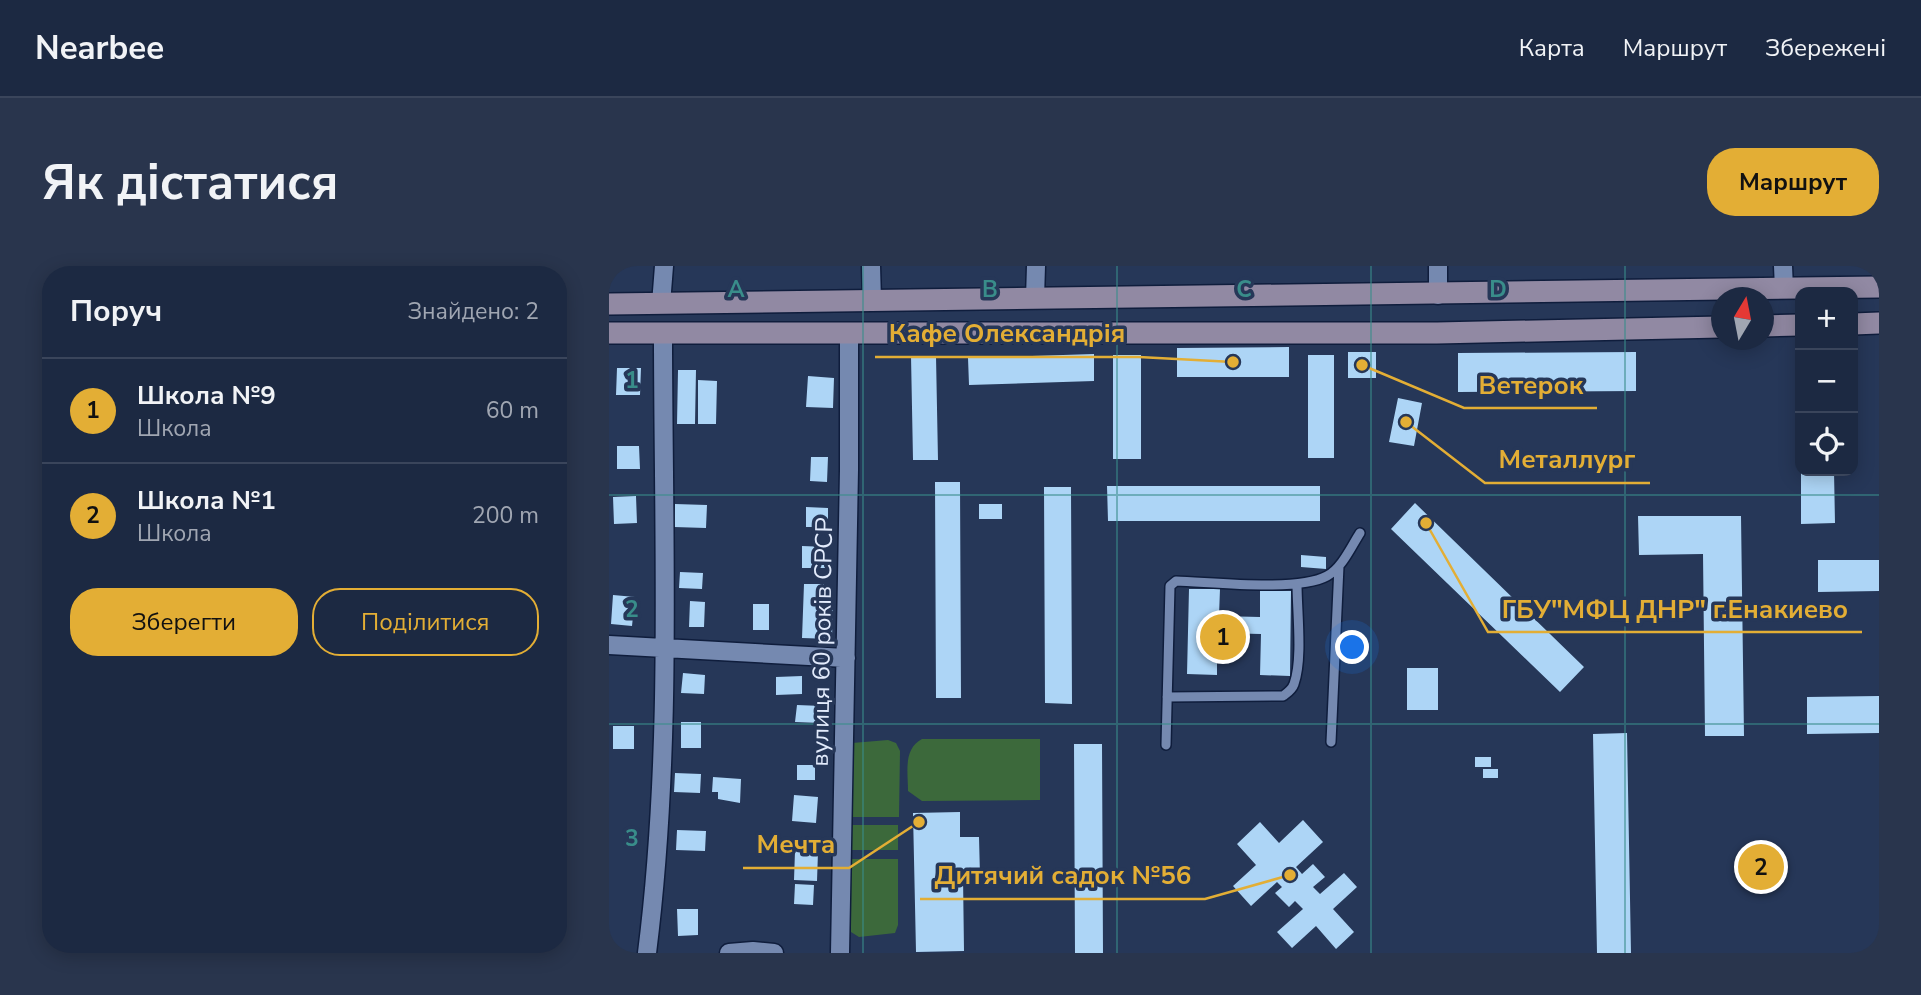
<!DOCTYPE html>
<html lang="uk">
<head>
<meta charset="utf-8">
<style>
	:root { --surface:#1c2942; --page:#29354d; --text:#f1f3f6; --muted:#a0a6b2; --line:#3a455b; --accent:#e3ae35 }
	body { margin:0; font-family:"Nunito Sans",sans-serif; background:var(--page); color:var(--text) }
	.controls { position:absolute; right:21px; top:21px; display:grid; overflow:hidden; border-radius:14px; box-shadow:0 4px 18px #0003 }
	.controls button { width:63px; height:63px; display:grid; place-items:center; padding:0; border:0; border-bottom:2px solid var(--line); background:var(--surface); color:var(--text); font:35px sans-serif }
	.compass { position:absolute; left:1102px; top:21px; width:63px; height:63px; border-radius:50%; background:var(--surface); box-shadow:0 4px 18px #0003; rotate:10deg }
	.you { position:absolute; left:744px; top:382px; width:24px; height:24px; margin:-18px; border:5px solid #fff; border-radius:50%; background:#1a73e8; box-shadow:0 0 0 10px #1a73e833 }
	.badge { display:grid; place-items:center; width:46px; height:46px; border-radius:50%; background:var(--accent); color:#111; font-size:23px; font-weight:700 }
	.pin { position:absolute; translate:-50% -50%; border:4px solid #fff; box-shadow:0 2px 7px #0006 }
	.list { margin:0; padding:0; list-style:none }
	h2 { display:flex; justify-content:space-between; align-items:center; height:91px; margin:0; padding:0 28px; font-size:30px }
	h2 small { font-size:23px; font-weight:400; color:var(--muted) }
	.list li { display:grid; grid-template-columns:46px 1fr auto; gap:21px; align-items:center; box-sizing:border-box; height:105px; padding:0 28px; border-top:2px solid var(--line) }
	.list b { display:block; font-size:26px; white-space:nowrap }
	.list p { margin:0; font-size:23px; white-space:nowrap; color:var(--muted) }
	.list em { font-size:23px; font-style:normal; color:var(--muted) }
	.actions { display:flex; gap:14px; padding:21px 28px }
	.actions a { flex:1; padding:16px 0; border:2px solid var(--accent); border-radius:28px; text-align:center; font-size:24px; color:var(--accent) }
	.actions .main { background:var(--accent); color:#111 }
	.icon { flex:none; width:38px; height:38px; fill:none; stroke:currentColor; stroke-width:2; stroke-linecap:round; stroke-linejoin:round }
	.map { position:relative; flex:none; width:1270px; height:687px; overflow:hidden; border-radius:28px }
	header { display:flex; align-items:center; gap:42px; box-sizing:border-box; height:98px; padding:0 35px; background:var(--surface); border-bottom:2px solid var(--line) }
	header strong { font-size:33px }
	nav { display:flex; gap:38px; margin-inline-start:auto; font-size:24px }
	.intro { display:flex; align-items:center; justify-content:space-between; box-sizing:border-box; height:168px; padding:0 42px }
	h1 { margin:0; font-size:49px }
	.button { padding:18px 32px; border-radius:28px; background:var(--accent); color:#111; font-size:24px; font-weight:700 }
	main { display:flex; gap:42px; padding:0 42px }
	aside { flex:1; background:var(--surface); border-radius:28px; box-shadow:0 4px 18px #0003 }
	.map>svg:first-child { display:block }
	.green { fill:#3c693b }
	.building { fill:#add5f6 }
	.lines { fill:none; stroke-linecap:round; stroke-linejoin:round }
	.lane-casing { stroke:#0f1d3c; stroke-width:12 }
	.street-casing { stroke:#0f1d3c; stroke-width:21 }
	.secondary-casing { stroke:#0f1d3c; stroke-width:24 }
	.lane { stroke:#7589b0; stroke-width:9 }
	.street { stroke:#7589b0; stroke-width:18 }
	.secondary { stroke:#9189a3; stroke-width:21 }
	.grid { fill:none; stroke:#398d8a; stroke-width:2; stroke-opacity:0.55 }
	.labels { text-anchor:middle; stroke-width:7; stroke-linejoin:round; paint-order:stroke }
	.street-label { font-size:24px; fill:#e2ebfc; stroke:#263758 }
	.grid-label { font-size:23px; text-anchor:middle; font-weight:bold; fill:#398d8a; stroke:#263758; stroke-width:7; stroke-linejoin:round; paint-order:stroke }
	.leader { fill:none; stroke:#e3ae35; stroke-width:2.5 }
	.callout-dot { fill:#e3ae35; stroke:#263758; stroke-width:2.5 }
	.callout-label { font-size:26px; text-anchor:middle; font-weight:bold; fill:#e3ae35; stroke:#263758; stroke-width:7; stroke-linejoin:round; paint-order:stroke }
</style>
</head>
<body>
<header>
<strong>Nearbee</strong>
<nav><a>Карта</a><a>Маршрут</a><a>Збережені</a></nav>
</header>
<div class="intro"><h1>Як дістатися</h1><a class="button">Маршрут</a></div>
<main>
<aside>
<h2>Поруч<small>Знайдено: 2</small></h2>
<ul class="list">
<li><span class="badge">1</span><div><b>Школа №9</b><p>Школа</p></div><em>60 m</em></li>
<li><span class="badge">2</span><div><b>Школа №1</b><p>Школа</p></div><em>200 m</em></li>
</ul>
<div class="actions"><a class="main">Зберегти</a><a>Поділитися</a></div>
</aside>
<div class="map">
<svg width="1270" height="687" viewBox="0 0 1270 687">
	<rect width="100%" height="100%" fill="#263758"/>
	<!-- green -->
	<path class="green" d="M313 473H431V534L313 535 299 525C299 506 294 483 313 473Z
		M279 474 287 477 291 485 290 551H241L243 477Z
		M242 559H289V584H242Z
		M241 593H289V659L286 667 250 671 242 666Z"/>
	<!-- building -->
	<path class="building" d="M680 81V111H568V82Z
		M739 86H767V112H739Z
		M1027 86V125L849 126V87Z
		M485 88V115L360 119 359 92Z
		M504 89H532V193H504Z
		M699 89H725V192H699Z
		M302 90H327L329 194H304Z
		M8 102H32L31 129H7Z
		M69 104H87L86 158H68Z
		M199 110 225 112 224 142 197 141Z
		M89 114 108 115 107 158H89Z
		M789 132 813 137 805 180 780 176Z
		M8 180H30L31 203H8Z
		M202 191H219L218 216 201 215Z
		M1192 205H1225L1226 257 1192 258Z
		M326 216H351L352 432H327Z
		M498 220H711V255H499Z
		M435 221H462L463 438 436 437Z
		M27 230 28 257 5 258 4 231Z
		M806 237 975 401 951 426 782 263Z
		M66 238 98 239 97 262 65 261Z
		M370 238H393V253H370Z
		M197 241 219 242V261H197Z
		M1029 250H1132L1135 470H1096L1094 288 1030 289Z
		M193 280 218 281V302H193Z
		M692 289 717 291V303L692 301Z
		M1209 294H1270V325L1209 326Z
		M71 306 94 307 93 323 70 322Z
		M195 318H215V328H224L223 373 193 372Z
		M580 323H611L610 350 651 351V325H682L681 410 651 409 652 368 608 367V409L578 408Z
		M4 329 26 331 23 360 2 358Z
		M81 335 96 336 95 361H80Z
		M144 338H160V364H144Z
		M798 402H829V444H798Z
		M74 407 96 409 95 428 72 427Z
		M193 410V428L167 429V411Z
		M1270 430V467L1198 468V431Z
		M188 439 213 440 212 457 186 456Z
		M72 456H92V482H72Z
		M4 460H25V483H4Z
		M1018 467 1022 687H988L984 468Z
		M465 478H493L494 687H466Z
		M866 491H882V501H866Z
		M188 499H206V514H188Z
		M874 503H889V512H874Z
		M66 507 92 508 91 527 65 526Z
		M104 511 132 513 131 537 109 533V526H103Z
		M185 529 209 531 207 557 183 555Z
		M351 546V571H370L371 610H354L355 685 307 686 304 547Z
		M694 554 714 576 687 601 693 608 704 598 716 611 704 621 711 628 735 607 748 621 724 643 745 666 727 683 707 660 683 682 668 666 694 643 686 635 680 641 666 627 673 621 668 616 642 640 624 620 647 599 628 578 651 556 670 577Z
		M68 564 97 565 96 585 67 584Z
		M186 585 209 586 208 615 185 614Z
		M186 618 205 619 204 639 185 638Z
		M68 643H89V669L69 670Z"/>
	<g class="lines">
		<defs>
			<path id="lane" d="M558 431 674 430C678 427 683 424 685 418 694 393 688 346 688 318
				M722 476 730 300
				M557 479 561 320 567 315C603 316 689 326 718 310 733 302 742 281 751 267"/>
			<path id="street" d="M262 0 263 34
				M829 0V29
				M1174 0 1175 23
				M426 32 427 0
				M52 38 55 0
				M0 379 237 392
				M38 687C64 482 54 273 54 67
				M120 687 144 685 165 687
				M231 687 240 204V67"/>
			<path id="secondary" d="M0 38 1270 21
				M1244 58 1270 57
				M1154 60 1191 59
				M0 67H828L1112 61"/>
		</defs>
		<!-- lane casing -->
		<use href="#lane" class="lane-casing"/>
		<!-- street casing -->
		<use href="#street" class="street-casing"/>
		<!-- secondary casing -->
		<use href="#secondary" class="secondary-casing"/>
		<!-- lane -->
		<use href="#lane" class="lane"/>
		<!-- street -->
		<use href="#street" class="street"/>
		<!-- secondary -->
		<use href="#secondary" class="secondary"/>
	</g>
	<!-- grid -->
	<path class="grid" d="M254 0V687M508 0V687M762 0V687M1016 0V687M0 229H1270M0 458H1270"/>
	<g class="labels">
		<!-- street labels -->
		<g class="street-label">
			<text transform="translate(213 376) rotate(-89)" y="8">вулиця 60 років СРСР</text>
		</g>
	</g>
	<g class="grid-label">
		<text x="127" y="31">A</text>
		<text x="381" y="31">B</text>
		<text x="635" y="31">C</text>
		<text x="889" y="31">D</text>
		<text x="23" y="122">1</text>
		<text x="23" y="351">2</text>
		<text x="23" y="580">3</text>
	</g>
	<!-- callouts -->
	<path class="leader" d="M624 96L530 91H266M753 99L855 142H988M797 156L876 217H1041M817 257L879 366H1253M310 556L240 602H134M681 609L596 633H311"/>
	<g class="callout-dot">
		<circle cx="624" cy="96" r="7"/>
		<circle cx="753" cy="99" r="7"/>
		<circle cx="797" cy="156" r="7"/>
		<circle cx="817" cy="257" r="7"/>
		<circle cx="310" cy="556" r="7"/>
		<circle cx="681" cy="609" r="7"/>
	</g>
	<g class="callout-label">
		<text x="398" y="76">Кафе Олександрія</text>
		<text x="922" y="128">Ветерок</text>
		<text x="958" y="202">Металлург</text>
		<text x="1066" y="352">ГБУ"МФЦ ДНР" г.Енакиево</text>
		<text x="187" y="587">Мечта</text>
		<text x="454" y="618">Дитячий садок №56</text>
	</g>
</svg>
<div class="controls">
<button>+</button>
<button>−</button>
<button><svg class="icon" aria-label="locate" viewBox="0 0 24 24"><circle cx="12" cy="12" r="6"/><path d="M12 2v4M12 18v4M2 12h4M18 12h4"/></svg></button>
</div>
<svg class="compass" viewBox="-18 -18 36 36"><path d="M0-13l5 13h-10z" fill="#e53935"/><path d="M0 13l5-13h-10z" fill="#a0a6b2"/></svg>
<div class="you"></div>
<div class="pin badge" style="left:614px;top:371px">1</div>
<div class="pin badge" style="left:1152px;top:601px">2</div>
</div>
</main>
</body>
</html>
